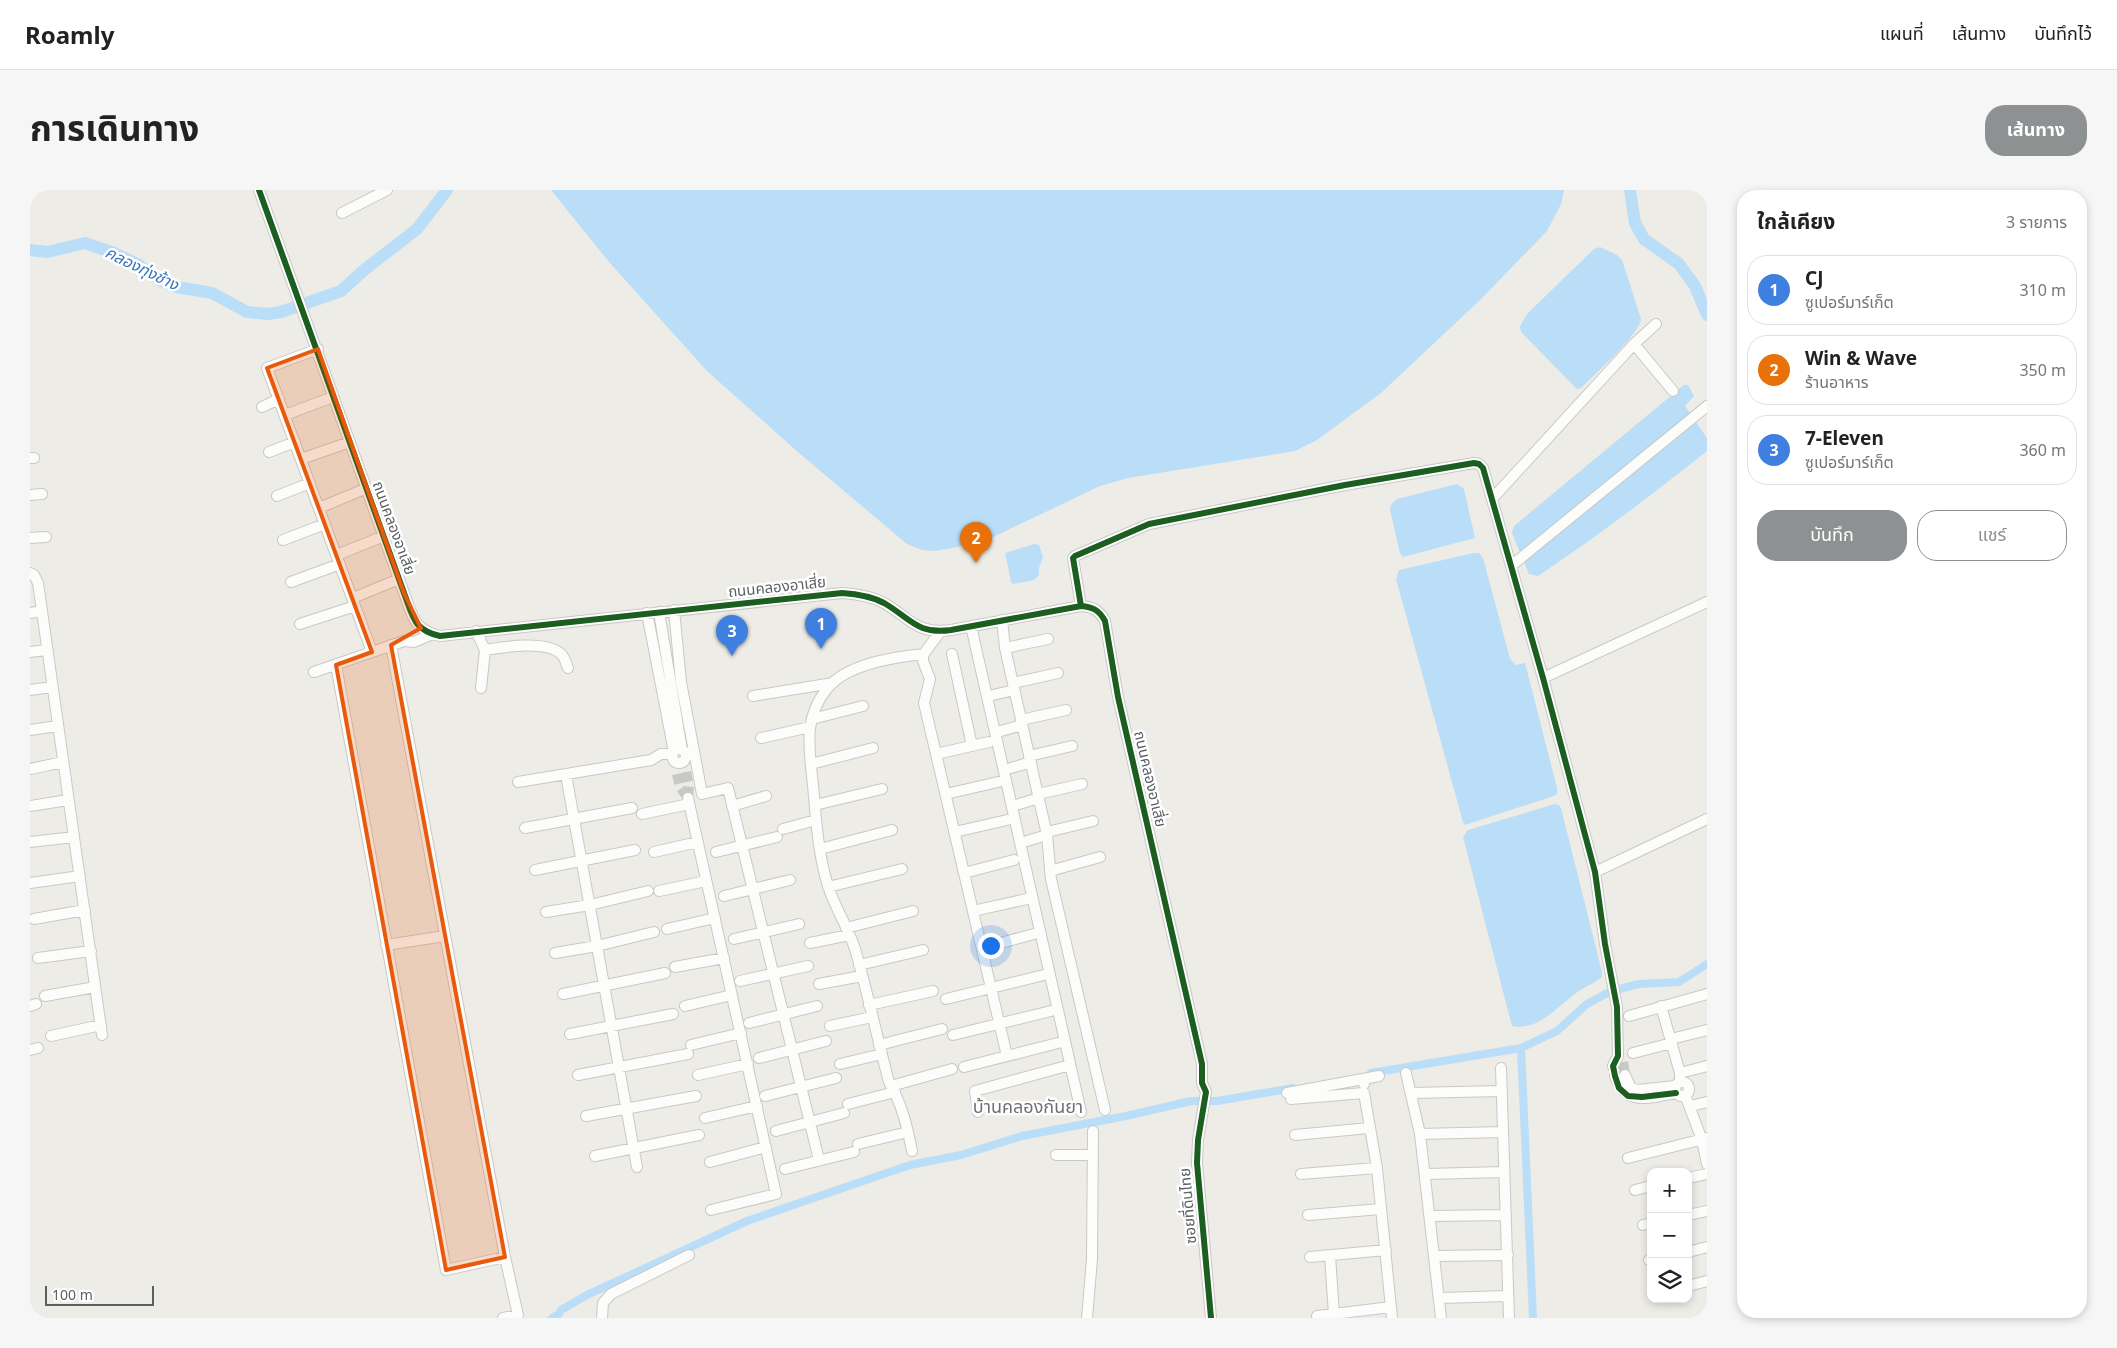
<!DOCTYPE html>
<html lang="th">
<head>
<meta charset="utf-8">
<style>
	:root { --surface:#fff; --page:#f6f6f6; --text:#222; --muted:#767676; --line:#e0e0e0; --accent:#8e9192 }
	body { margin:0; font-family:"Noto Sans","Noto Sans Thai",sans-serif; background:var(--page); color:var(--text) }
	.controls { position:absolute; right:15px; bottom:15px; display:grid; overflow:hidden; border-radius:10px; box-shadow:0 2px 8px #0003 }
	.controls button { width:45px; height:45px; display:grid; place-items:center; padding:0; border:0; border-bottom:1px solid var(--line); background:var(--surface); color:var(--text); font:25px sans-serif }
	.scale { position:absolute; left:15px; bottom:12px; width:109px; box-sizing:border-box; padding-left:5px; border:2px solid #5b6065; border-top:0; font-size:14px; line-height:18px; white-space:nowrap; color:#5b6065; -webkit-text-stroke:4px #fff; paint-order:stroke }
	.you { position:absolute; left:960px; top:755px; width:18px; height:18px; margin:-12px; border:4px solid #fff; border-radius:50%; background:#1a73e8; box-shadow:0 0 0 8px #1a73e833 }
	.badge { display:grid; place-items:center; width:32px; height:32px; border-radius:50%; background:var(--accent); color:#fff; font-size:16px; font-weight:700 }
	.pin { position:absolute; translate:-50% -41px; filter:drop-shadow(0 1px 2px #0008) }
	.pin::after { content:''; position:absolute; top:26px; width:18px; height:15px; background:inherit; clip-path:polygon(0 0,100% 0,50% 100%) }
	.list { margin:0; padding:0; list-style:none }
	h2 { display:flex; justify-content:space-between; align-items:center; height:65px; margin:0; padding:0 20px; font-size:21px }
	h2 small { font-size:16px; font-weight:400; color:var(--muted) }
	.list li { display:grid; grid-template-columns:32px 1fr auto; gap:15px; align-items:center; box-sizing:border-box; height:70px; margin:0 10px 10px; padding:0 10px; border:1px solid var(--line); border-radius:20px }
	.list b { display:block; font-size:19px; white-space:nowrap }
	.list p { margin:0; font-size:16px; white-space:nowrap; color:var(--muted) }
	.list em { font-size:16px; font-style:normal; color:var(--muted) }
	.actions { display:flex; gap:10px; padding:15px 20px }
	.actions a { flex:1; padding:11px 0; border:1px solid var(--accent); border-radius:20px; text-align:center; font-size:18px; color:var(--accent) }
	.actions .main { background:var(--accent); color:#fff }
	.icon { flex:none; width:28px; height:28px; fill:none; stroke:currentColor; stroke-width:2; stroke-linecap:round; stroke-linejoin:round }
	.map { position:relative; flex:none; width:1677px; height:1128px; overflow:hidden; border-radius:20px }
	header { display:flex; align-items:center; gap:30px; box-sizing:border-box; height:70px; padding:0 25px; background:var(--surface); border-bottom:1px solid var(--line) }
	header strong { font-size:24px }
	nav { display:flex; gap:28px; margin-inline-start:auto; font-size:18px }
	.intro { display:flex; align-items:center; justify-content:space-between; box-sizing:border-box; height:120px; padding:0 30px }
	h1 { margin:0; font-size:35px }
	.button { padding:12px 22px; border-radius:20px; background:var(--accent); color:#fff; font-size:18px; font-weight:700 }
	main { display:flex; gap:30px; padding:0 30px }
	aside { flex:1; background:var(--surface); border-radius:20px; box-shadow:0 2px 8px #0003 }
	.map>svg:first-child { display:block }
	.water { fill:#baddf8 }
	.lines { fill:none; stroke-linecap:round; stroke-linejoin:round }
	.canal { stroke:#baddf8; stroke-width:8 }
	.river { stroke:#baddf8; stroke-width:12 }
	.minor-tunnel { stroke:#c8c9c6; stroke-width:10; stroke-dasharray:10 5; stroke-linecap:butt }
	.minor-casing { stroke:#c8c9c7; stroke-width:12 }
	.minor { stroke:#fcfcfb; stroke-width:10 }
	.cycleway-casing { stroke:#fff; stroke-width:9 }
	.cycleway { stroke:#1b5e20; stroke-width:6 }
	.marked { fill:#e8590c; fill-opacity:0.2; stroke:#e8590c; stroke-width:4; stroke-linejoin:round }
	.labels { text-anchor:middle; stroke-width:5; stroke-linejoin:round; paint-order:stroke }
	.street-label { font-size:15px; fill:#5b6065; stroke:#fff }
	.water-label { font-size:16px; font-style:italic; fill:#3775bb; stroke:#fff }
	.quarter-label { font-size:18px; fill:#6c7278; stroke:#fff }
</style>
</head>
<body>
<header>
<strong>Roamly</strong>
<nav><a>แผนที่</a><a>เส้นทาง</a><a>บันทึกไว้</a></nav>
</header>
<div class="intro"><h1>การเดินทาง</h1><a class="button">เส้นทาง</a></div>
<main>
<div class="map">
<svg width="1677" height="1128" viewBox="0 0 1677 1128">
	<rect width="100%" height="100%" fill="#edece6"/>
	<!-- water -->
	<path class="water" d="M521 0H1534L1531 14 1517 41 1450 110 1351 203 1287 250 1265 261 1098 288 1070 296 963 347 927 357 905 361 892 360 877 354 769 263 677 181 579 72Z
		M1570 57 1587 65 1592 70 1611 129C1610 144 1564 185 1551 198L1547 199 1491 142 1490 136 1498 123 1564 59Z
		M1654 195H1658L1664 206 1655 216 1677 248V261C1622 305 1566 347 1508 386L1499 384 1482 343 1484 336Z
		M1427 294 1434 299 1445 348 1373 367 1370 363 1360 320C1361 313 1364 310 1371 308Z
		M1004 354 1009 355 1013 367 1009 378V385L1004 390 983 394 981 392 975 363Z
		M1444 363H1449L1453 368 1480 469 1486 475 1495 473 1527 598V604L1524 606 1435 635 1433 632 1366 389 1369 380Z
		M1525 614 1529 615 1531 618 1572 782V787C1565 793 1556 796 1549 801 1528 815 1510 841 1482 836L1433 647 1438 640Z"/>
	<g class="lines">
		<!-- canal -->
		<path class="canal" d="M1491 858 1503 1128
			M1341 883 1491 858 1527 841 1557 814 1581 801 1609 794 1649 792 1677 774
			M522 1128 529 1124 531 1120 557 1105 717 1031 880 975 931 965 992 946 1096 926 1161 911H1187L1263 898"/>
		<!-- river -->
		<path class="river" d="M1600 0 1605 33 1614 49 1649 74 1665 96 1677 125
			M0 60 17 62 55 53 84 63 109 75 131 91 146 97 182 103 217 122 238 124 251 122 311 101 334 80 387 39 417 0"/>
		<!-- minor-tunnel -->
		<path class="minor-tunnel" d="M656 582 659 596 658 608
			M647 584 650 597 658 608
			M1593 872 1595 885"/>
		<defs>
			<path id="minor" d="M229 0 374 403C383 426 383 440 410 446L812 403C827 404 841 406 854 413 880 428 887 445 921 440L1051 416C1063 417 1069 420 1075 431L1088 507 1172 874V893L1176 902 1168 950 1167 973 1181 1128
				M312 23 357 0
				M1604 154 1643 201
				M288 159 237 178 342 462
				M232 217 249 209
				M255 225 303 207
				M239 262 265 252
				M0 268H4
				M271 269 320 252
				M0 305 12 304
				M247 306 280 293
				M1462 309 1604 154 1626 134
				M289 318 337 298
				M0 348 16 347
				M253 350 295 334
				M307 365 354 346
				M1481 376 1677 216
				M0 383 4 385 8 393 72 845
				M261 392 310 374
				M323 408 369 389
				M1051 416 1043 368 1045 366 1119 334 1315 295 1444 273 1449 274 1453 278 1513 488 1565 682 1575 754 1587 817 1588 866 1583 876
				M644 420 651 492 672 604 698 598 789 970
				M629 422 652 560
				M0 423 11 421
				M617 423 644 562
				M972 430 975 458 1017 645 1021 689 1075 920
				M270 434 325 416
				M941 436 1051 922
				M446 441 455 460C474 457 516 450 531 464 535 467 536 474 538 478
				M910 442 893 465V471L900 489 894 513 977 866
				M361 455 475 1067 488 1125 473 1128
				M975 458 1018 449
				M0 462 16 460
				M922 464 942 556
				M306 475 416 1080 475 1067
				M284 482 374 451 384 452 403 444
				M1513 488 1677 412
				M983 493 1028 483
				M451 498 455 460
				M0 500 22 497
				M963 505 984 500
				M723 506 803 493
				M782 529 833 516
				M991 530 1036 520
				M0 540 27 536
				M971 541 992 535
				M731 548 780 537
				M642 566a7 7 0 1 1 14 0a7 7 0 1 1-14 0Z
				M906 564 959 552
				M999 566 1042 556
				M781 574 843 558
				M981 578 1001 572
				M0 579 33 572
				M536 585 607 977
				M488 592 621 570 631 564H643
				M916 604 968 592
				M1008 604 1052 594
				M658 608 746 1004 681 1020
				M989 614 1009 608
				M785 615 852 599
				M0 616 38 610
				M702 616 736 606
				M612 624 659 614
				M495 638 602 618
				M753 639 786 630
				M925 642 977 630
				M1017 642 1063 631
				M997 651 1017 645
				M0 652 44 647
				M790 659 862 640
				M624 662 668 652
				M686 662 747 647
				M505 680 605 660
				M1020 681 1070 667
				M1565 682 1677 629
				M934 683 984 670
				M0 693 50 686
				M798 697 872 679
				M629 701 676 691
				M694 706 760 690
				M943 721 997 709
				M516 722 560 715 618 701
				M4 729 55 720
				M816 738 883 721
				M637 739 685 728
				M704 749 769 734
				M780 753 819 745
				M356 755 415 746
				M952 758 1004 744
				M525 763 567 756 624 742
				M8 768 61 761
				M829 775 893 760
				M645 777 694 768
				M710 791 778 776
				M789 794 832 786
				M533 804 635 783
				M15 806 65 797
				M916 809 1014 785
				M839 815 903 801
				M0 816 6 814
				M655 816 702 805
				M1631 816 1650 883V892
				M1599 826 1677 804
				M719 833 787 816
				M800 836 842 827
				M540 844 643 824
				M923 845 1021 821
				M21 846 71 835
				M1641 849 1677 840
				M661 855 711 843
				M849 855 912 839
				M0 860 8 858
				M1603 863 1642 853
				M729 868 796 851
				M810 874 852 864
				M934 877 1028 853
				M1471 878 1479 1128
				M1376 883 1390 944 1411 1128
				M1650 883 1677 876
				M548 885 658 864
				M668 885 718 874
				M1595 885 1601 898 1608 900 1645 896
				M1585 886C1597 918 1619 907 1646 903
				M1645 899a7 7 0 1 1 14 0a7 7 0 1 1-14 0Z
				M1334 894 1333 889 1349 886
				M861 896 922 879
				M1257 903 1333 889
				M1382 903 1472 901
				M1655 905 1672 950 1677 974
				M735 906 806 888
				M1261 909 1334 903 1347 978 1362 1128
				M818 914 865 902
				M1660 916 1677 912
				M948 922 945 901 1040 875
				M556 926 666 906
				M675 928 727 916
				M746 941 814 923
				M1390 944 1473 942
				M1265 945 1339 938
				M828 954 878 942
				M882 961C877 936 872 914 859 892 847 848 838 803 825 759 818 737 805 718 798 696 788 664 786 629 783 595 781 576 778 557 780 538 782 525 788 510 796 500 815 474 864 467 894 464
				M1026 965H1062
				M565 966 669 945
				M1598 968 1677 948
				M680 972 736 957
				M755 979 824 962
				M1271 984 1347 978
				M1396 984 1474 982
				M1658 988 1677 984
				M1605 1000 1621 996
				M1278 1025 1351 1019
				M1658 1025 1677 1021
				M1401 1026 1476 1025
				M1613 1035 1621 1033
				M1658 1062 1677 1057
				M1300 1066 1304 1124
				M1405 1066 1478 1065
				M1280 1067 1356 1060
				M1619 1070H1621
				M1658 1096 1677 1091
				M1410 1108 1478 1106
				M1287 1126 1361 1117
				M572 1128 573 1113 581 1104 659 1065
				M1057 1128 1062 1069 1063 941"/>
		</defs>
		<!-- minor casing -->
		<use href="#minor" class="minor-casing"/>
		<!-- minor -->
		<use href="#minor" class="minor"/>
		<defs>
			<path id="cycleway" d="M229 0 374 403C383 426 383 440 410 446L812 403C827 404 841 406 854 413 880 428 887 445 921 440L1051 416C1063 417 1069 420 1075 431L1088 507 1172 874V893L1176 902 1168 950 1167 973 1181 1128
				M1051 416 1043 368 1045 366 1119 334 1315 295 1444 273 1449 274 1453 278 1513 488 1565 682 1575 754 1587 817 1588 866 1583 876 1585 886 1589 898 1598 906 1612 907 1646 903"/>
		</defs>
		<!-- cycleway casing -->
		<use href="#cycleway" class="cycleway-casing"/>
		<!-- cycleway -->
		<use href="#cycleway" class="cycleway"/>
	</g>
	<!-- marked area -->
	<path class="marked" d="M288 159 374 403 391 438 361 455 475 1067 416 1080 306 475 342 462 237 178Z"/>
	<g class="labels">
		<!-- street labels -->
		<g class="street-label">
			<text transform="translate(364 338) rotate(70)" y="5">ถนนคลองอาเสี่ย</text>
			<text transform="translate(747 397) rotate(-6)" y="5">ถนนคลองอาเสี่ย</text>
			<text transform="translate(1120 589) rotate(77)" y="5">ถนนคลองอาเสี่ย</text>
			<text transform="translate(1158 1016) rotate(-95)" y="5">ซอยที่ดินไทย</text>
		</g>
		<!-- water labels -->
		<g class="water-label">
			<text transform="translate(112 78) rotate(26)" y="6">คลองทุ่งช้าง</text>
		</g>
		<!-- quarter labels -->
		<g class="quarter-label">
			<text x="998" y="923">บ้านคลองกันยา</text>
		</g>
	</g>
</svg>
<div class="controls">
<button>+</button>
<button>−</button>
<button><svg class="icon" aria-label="layers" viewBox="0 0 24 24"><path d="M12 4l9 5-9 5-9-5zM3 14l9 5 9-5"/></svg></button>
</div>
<div class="scale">100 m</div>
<div class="you"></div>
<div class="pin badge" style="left:791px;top:459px;background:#3f7fe0">1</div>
<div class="pin badge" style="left:946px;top:373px;background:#e8710a">2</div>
<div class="pin badge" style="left:702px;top:466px;background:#3f7fe0">3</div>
</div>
<aside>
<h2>ใกล้เคียง<small>3 รายการ</small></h2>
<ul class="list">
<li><span class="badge" style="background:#3f7fe0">1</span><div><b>CJ</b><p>ซูเปอร์มาร์เก็ต</p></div><em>310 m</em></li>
<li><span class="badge" style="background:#e8710a">2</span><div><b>Win &amp; Wave</b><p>ร้านอาหาร</p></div><em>350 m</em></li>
<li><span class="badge" style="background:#3f7fe0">3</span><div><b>7-Eleven</b><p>ซูเปอร์มาร์เก็ต</p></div><em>360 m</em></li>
</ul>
<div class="actions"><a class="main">บันทึก</a><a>แชร์</a></div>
</aside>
</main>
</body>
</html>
